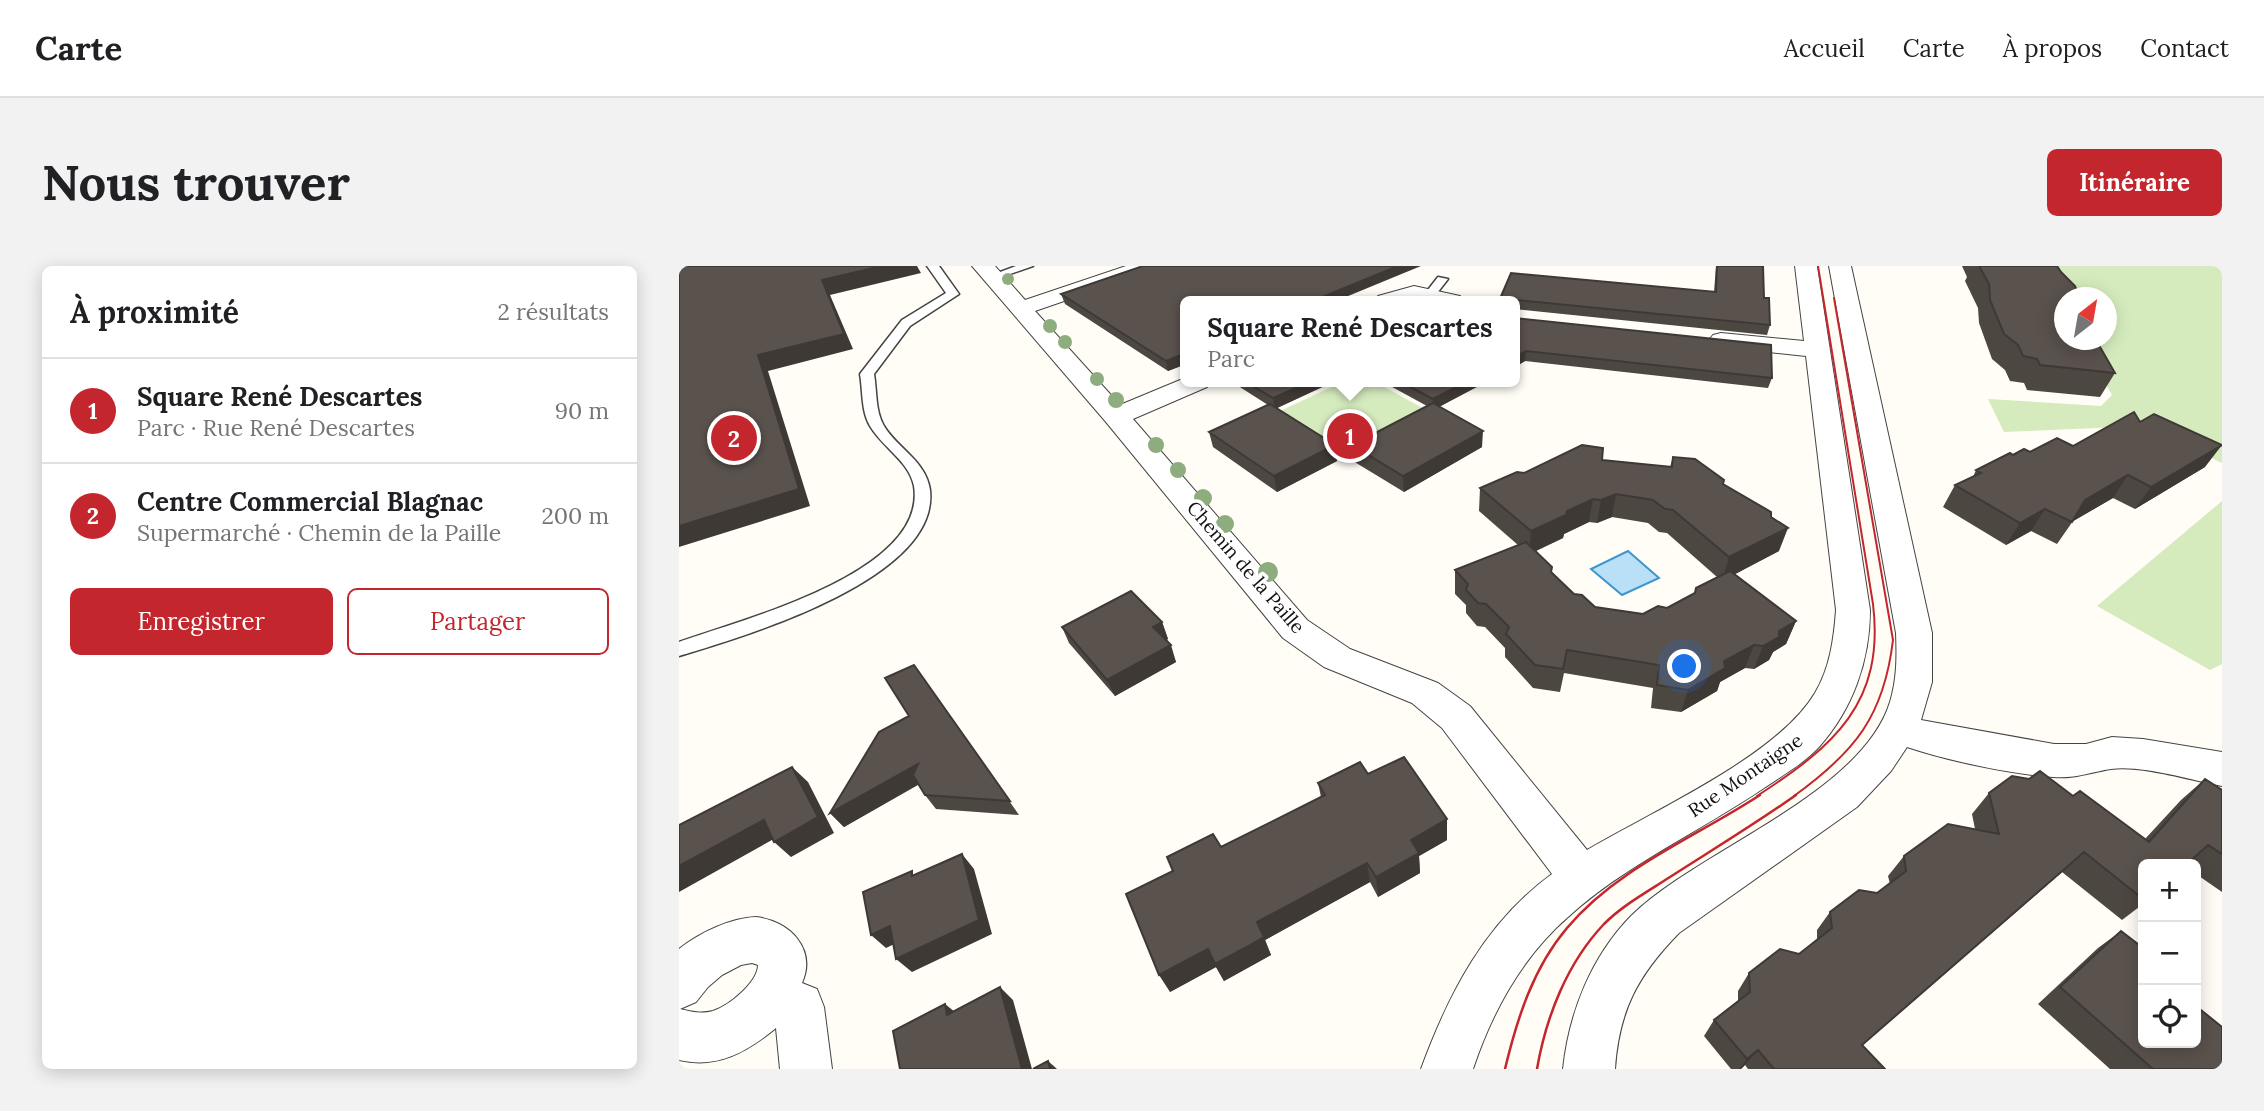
<!DOCTYPE html>
<html lang="fr">
<head>
<meta charset="utf-8">
<style>
	:root { --surface:#fff; --page:#f2f2f2; --text:#202124; --muted:#757577; --line:#e0e0e0; --accent:#c4262e }
	body { margin:0; font-family:Lora,serif; background:var(--page); color:var(--text) }
	.controls { position:absolute; right:21px; bottom:21px; display:grid; overflow:hidden; border-radius:10px; box-shadow:0 4px 18px #0003 }
	.controls button { width:63px; height:63px; display:grid; place-items:center; padding:0; border:0; border-bottom:2px solid var(--line); background:var(--surface); color:var(--text); font:35px sans-serif }
	.compass { position:absolute; left:1375px; top:21px; width:63px; height:63px; border-radius:50%; background:var(--surface); box-shadow:0 4px 18px #0003; rotate:31deg }
	.you { position:absolute; left:1006px; top:401px; width:24px; height:24px; margin:-18px; border:5px solid #fff; border-radius:50%; background:#1a73e8; box-shadow:0 0 0 10px #1a73e833 }
	.badge { display:grid; place-items:center; width:46px; height:46px; border-radius:50%; background:var(--accent); color:#fff; font-size:23px; font-weight:700 }
	.pin { position:absolute; translate:-50% -50%; border:4px solid #fff; box-shadow:0 2px 7px #0006 }
	.popup { position:absolute; left:501px; top:30px; width:340px; height:91px; box-sizing:border-box; display:grid; place-content:center; border-radius:10px; background:var(--surface); filter:drop-shadow(0 2px 5px #0005); font-size:23px; white-space:nowrap; color:var(--muted) }
	.popup b { font-size:26px; color:var(--text) }
	.popup::after { content:''; position:absolute; left:50%; top:100%; margin-left:-14px; border:14px solid transparent; border-top-color:var(--surface) }
	.list { margin:0; padding:0; list-style:none }
	h2 { display:flex; justify-content:space-between; align-items:center; height:91px; margin:0; padding:0 28px; font-size:30px }
	h2 small { font-size:23px; font-weight:400; color:var(--muted) }
	.list li { display:grid; grid-template-columns:46px 1fr auto; gap:21px; align-items:center; box-sizing:border-box; height:105px; padding:0 28px; border-top:2px solid var(--line) }
	.list b { display:block; font-size:26px; white-space:nowrap }
	.list p { margin:0; font-size:23px; white-space:nowrap; color:var(--muted) }
	.list em { font-size:23px; font-style:normal; color:var(--muted) }
	.actions { display:flex; gap:14px; padding:21px 28px }
	.actions a { flex:1; padding:16px 0; border:2px solid var(--accent); border-radius:10px; text-align:center; font-size:24px; color:var(--accent) }
	.actions .main { background:var(--accent); color:#fff }
	.icon { flex:none; width:38px; height:38px; fill:none; stroke:currentColor; stroke-width:2; stroke-linecap:round; stroke-linejoin:round }
	.map { position:relative; flex:none; width:1543px; height:803px; overflow:hidden; border-radius:10px }
	header { display:flex; align-items:center; gap:42px; box-sizing:border-box; height:98px; padding:0 35px; background:var(--surface); border-bottom:2px solid var(--line) }
	header strong { font-size:33px }
	nav { display:flex; gap:38px; margin-inline-start:auto; font-size:24px }
	.intro { display:flex; align-items:center; justify-content:space-between; box-sizing:border-box; height:168px; padding:0 42px }
	h1 { margin:0; font-size:49px }
	.button { padding:18px 32px; border-radius:10px; background:var(--accent); color:#fff; font-size:24px; font-weight:700 }
	main { display:flex; gap:42px; padding:0 42px }
	aside { flex:1; background:var(--surface); border-radius:10px; box-shadow:0 4px 18px #0003 }
	.map>svg:first-child { display:block }
	.green { fill:#d5ebbd }
	.water { fill:#b9e0f7; stroke:#3f96cf; stroke-width:2 }
	.lines { fill:none; stroke-linecap:round; stroke-linejoin:round }
	.lane-casing { stroke:#444; stroke-width:3 }
	.street-casing { stroke:#444; stroke-width:2 }
	.lane { fill:#fff; fill-rule:evenodd }
	.street { fill:#fff; fill-rule:evenodd }
	.tram-far1 { stroke:#c4262e; stroke-width:2 }
	.tram { stroke:#c4262e; stroke-width:2.5 }
	.tree { fill:#8dad7f }
	.wall { fill:#4d4742; fill-rule:evenodd }
	.shaded-wall { fill:#3f3936 }
	.building { fill:#5a524d; stroke:#3f3936; stroke-width:2 }
	.labels { text-anchor:middle; stroke-width:7; stroke-linejoin:round; paint-order:stroke }
	.street-label { font-size:19px; fill:#111; stroke:#fff }
</style>
</head>
<body>
<header>
<strong>Carte</strong>
<nav><a>Accueil</a><a>Carte</a><a>À propos</a><a>Contact</a></nav>
</header>
<div class="intro"><h1>Nous trouver</h1><a class="button">Itinéraire</a></div>
<main>
<aside>
<h2>À proximité<small>2 résultats</small></h2>
<ul class="list">
<li><span class="badge">1</span><div><b>Square René Descartes</b><p>Parc · Rue René Descartes</p></div><em>90 m</em></li>
<li><span class="badge">2</span><div><b>Centre Commercial Blagnac</b><p>Supermarché · Chemin de la Paille</p></div><em>200 m</em></li>
</ul>
<div class="actions"><a class="main">Enregistrer</a><a>Partager</a></div>
</aside>
<div class="map">
<svg width="1543" height="803" viewBox="0 0 1543 803">
	<rect width="100%" height="100%" fill="#fffdf5"/>
	<!-- green -->
	<path class="green" d="M1364 0H1543V197L1466 160 1325 166 1309 133 1422 140 1433 129 1403 74H1428V32H1386Z
		M663 116H696L753 147 668 192 597 147Z
		M1543 235V398L1531 404 1418 340Z"/>
	<!-- water -->
	<path class="water" d="M949 285 980 312 943 329 912 303Z"/>
	<g class="lines">
		<defs>
			<path id="lane" d="M248 0H260L280 28 231 60 195 108C198 125 196 145 205 160 219 183 247 195 251 224 261 313 66 370 0 390V376C61 354 249 307 235 220 230 195 204 182 191 160 182 145 184 125 181 108L223 54 267 27Z
				M337 0H354L314 14 308 11Z
				M759 11 769 13 755 31H747L745 29Z"/>
			<path id="street" d="M293 0H316L346 34 447 0H479L475 4 356 45 441 139 506 112V116H532L528 121 454 153 628 354 671 383 759 417 791 440 908 584C972 546 1099 490 1136 427 1151 402 1155 372 1157 344L1127 90 1042 81 1034 79 1030 74 1034 69 1042 67 1125 75 1116 0H1138L1191 344C1191 394 1174 443 1140 481 1124 498 1104 509 1085 522 1020 566 946 599 889 651 843 691 813 746 794 803H742C770 727 806 657 873 608L763 462 733 437 645 401 604 372 427 156Z
				M1150 0H1172L1253 367V416L1242 454 1375 478H1407L1433 471 1464 473 1543 486V520C1511 514 1464 499 1432 503 1412 506 1395 513 1374 511 1331 508 1270 495 1228 481L1212 505 1178 541 1000 667C959 709 940 744 936 803H884C890 747 912 691 952 650 1020 583 1182 529 1211 436 1218 413 1218 390 1217 367Z
				M735 20 781 30 784 35H696L699 30Z
				M77 651C111 655 138 683 123 717L138 723 145 741 153 803H101L97 762C68 786 38 803 0 794V683C20 667 51 652 77 651ZM73 697 79 699C79 716 50 740 34 745 22 748 13 746 1 743L17 736 29 721 43 709 62 699Z"/>
		</defs>
		<!-- lane casing -->
		<use href="#lane" class="lane-casing"/>
		<!-- street casing -->
		<use href="#street" class="street-casing"/>
		<!-- lane -->
		<use href="#lane" class="lane"/>
		<!-- street -->
		<use href="#street" class="street"/>
		<!-- tram-far1 -->
		<path class="tram-far1" d="M1078 530C1155 480 1206 437 1194 338L1139 0
			M1115 530C1176 486 1205 450 1214 374L1155 32"/>
		<!-- tram -->
		<path class="tram" d="M826 803C838 753 854 702 888 662 938 602 1017 571 1081 529
			M858 803C867 751 888 697 925 658 944 639 968 626 991 611 1033 584 1076 558 1117 529"/>
	</g>
	<!-- trees -->
	<g class="tree">
		<circle cx="329" cy="13" r="6"/>
		<circle cx="371" cy="60" r="7"/>
		<circle cx="386" cy="76" r="7"/>
		<circle cx="418" cy="113" r="7"/>
		<circle cx="437" cy="134" r="8"/>
		<circle cx="477" cy="179" r="8"/>
		<circle cx="499" cy="204" r="8"/>
		<circle cx="524" cy="232" r="9"/>
		<circle cx="546" cy="258" r="9"/>
		<circle cx="589" cy="306" r="10"/>
	</g>
	<!-- wall -->
	<path class="wall" d="M1037 0H1084L1085 32 1091 59 1088 69 836 43 832 7 1035 26Z
		M1283 0H1378L1385 32 1436 107 1421 131 1348 124 1345 117 1331 115 1326 104 1313 93 1300 57 1299 42 1286 15 1288 11Z
		M382 28 507 35V98L489 105 386 38Z
		M836 52V53L1093 112 1089 122 846 95 836 101Z
		M553 116H654L598 142 658 195 598 226 534 181 530 166 589 139Z
		M704 116H807L760 141 803 181 725 226 674 195 673 179 748 140Z
		M1461 156 1526 201 1456 243 1434 232 1394 255 1378 278 1352 265 1327 279 1264 241 1276 219 1294 211 1297 204 1334 189 1394 180Z
		M994 191 1044 218 1100 285 1056 308 1117 355 1107 378 1094 386 1090 394 1075 403 1066 402 1041 416 1038 425 1002 446 972 442 974 422 885 407 881 426 854 422 826 391V382L806 361 798 360 787 347V339L776 328V304L839 279 800 245 801 222 845 207 923 194 991 201ZM933 251 969 257 980 266 988 267 1038 311 1017 322 1015 328 988 342 964 348 916 341 895 328 873 306 857 285 884 272 885 268 910 256 918 257Z
		M483 356 489 373 487 374 497 396 436 430 390 377 383 361Z
		M235 399 340 549 257 543 246 529 239 519 165 561 151 547 230 450Z
		M689 508 768 553V574L740 590 741 607 699 631 691 616 586 674 592 689 545 715 537 701 491 726 542 581 642 531 639 517Z
		M1526 513 1543 524V626L1517 608V598H1464V638L1443 654 1383 606 1183 779 1206 803H1069L1066 799 1062 803H1052L1025 770 1035 754 1059 735V725L1070 707 1120 688 1138 674V664L1151 646 1198 627 1211 618 1209 610 1225 590 1296 563 1293 548 1310 527 1394 530 1466 573 1502 534Z
		M1442 665 1464 777 1543 803H1431L1359 738 1419 682Z"/>
	<!-- shaded-wall -->
	<path class="shaded-wall" d="M203 0H238L242 7 151 29 174 83 89 105 131 240 0 281V260L79 89 143 14Z
		M719 0H742L657 35H644L643 31Z
		M847 85 846 95 836 101V91Z
		M507 87V98L489 105 487 95Z
		M631 116H654L596 143 594 132Z
		M787 116H807L754 144V133Z
		M804 165 803 181 725 226 724 210Z
		M656 179 658 195 598 226 595 210Z
		M1543 179 1526 201 1456 243 1472 221Z
		M1449 209 1434 232 1391 257 1406 234Z
		M937 228 933 251 918 257 922 234Z
		M914 233 910 256 885 268 884 272 850 288 852 265 888 245Z
		M1366 243 1352 265 1327 279 1341 257Z
		M1109 262 1100 285 1043 315 1050 291Z
		M1117 355 1107 378 1094 386 1090 394 1075 403 1084 380 1100 365Z
		M483 356 489 373 480 378 474 361Z
		M492 379 497 396 436 430 428 414Z
		M1075 379 1066 402 1041 416 1038 425 1002 446 1009 424 1045 395Z
		M239 498 250 512 165 561 151 547Z
		M113 501 129 516 155 567 112 591 95 576Z
		M768 553V574L740 590 741 607 699 631 697 611 732 574Z
		M85 554 102 569 0 626V600Z
		M1405 586 1383 606 1166 794 1183 779Z
		M283 588 295 603 313 668 233 706 217 693Z
		M688 597 691 616 586 674 592 689 545 715 537 701 491 726 480 709Z
		M211 660 226 673 207 682 192 669Z
		M321 721 334 734 353 803H343Z
		M266 738 281 750 268 749Z
		M1079 784 1066 799 1062 803H1060L1068 793Z
		M369 795 378 803H371Z"/>
	<!-- building -->
	<path class="building" d="M0 0H203L143 14 165 68 79 89 120 223 0 260Z
		M464 0H719L643 31 651 35H507V87L487 95 382 28Z
		M1038 0H1084L1085 32H1090L1091 59 837 34 835 35H820L832 7 1037 26Z
		M1300 0H1378L1382 6 1396 20 1401 32H1385V74H1417L1436 107 1361 99 1358 93 1344 90 1339 79 1325 68 1311 34 1310 18Z
		M836 52 1092 79 1093 112 847 85 836 91Z
		M567 116H631L594 132Z
		M722 116H787L754 133Z
		M754 137 804 165 724 210 673 179Z
		M591 138 656 179 595 210 530 166Z
		M1455 146 1461 156 1475 148 1543 179 1472 221 1449 209 1406 234 1393 256 1366 243 1341 257 1276 219 1302 207 1297 204 1331 187 1334 189 1345 183 1351 186 1378 172 1394 180Z
		M903 179 924 182 923 194 993 201 994 191 1016 193 1045 214 1044 218 1092 246V251L1109 262 1050 291 994 244 986 243 974 234 937 228 922 234 914 233 888 245 887 249 852 265 801 222 838 206 845 207Z
		M847 276 873 301 872 306 895 328 903 329 916 341 964 348 979 340 988 342 1016 327 1017 322 1051 305 1117 355 1100 365V371L1084 380 1075 379 1045 395 1046 402 1009 424 978 419 980 399 888 384 884 403 856 399 827 368 830 361 807 338 799 337 787 324 789 318 776 304Z
		M452 325 483 356 474 361 492 379 428 414 383 361Z
		M235 399 331 535 246 529 234 509 239 498 151 547 200 466 230 450 206 412Z
		M725 491 768 553 732 574 740 587 697 611 688 597 578 656 585 671 564 683 536 698 529 683 480 709 447 628 494 605 488 591 534 568 542 581 646 529 639 517 681 496 689 508Z
		M113 501 139 551 95 576 85 554 0 600V559Z
		M1361 505 1394 530 1401 525 1470 576 1526 513 1543 524V588L1529 579 1508 598H1464V633L1405 586 1183 779 1206 803H1095L1079 784 1068 793 1035 754 1071 726 1070 707 1101 683 1120 688 1153 662 1151 646 1180 624 1198 627 1227 605 1225 590 1269 558 1320 568 1310 527 1333 510 1350 513Z
		M283 588 300 654 217 693 211 660 192 669 184 626 233 605V610Z
		M1442 665 1464 682V777H1517V740L1543 761V803H1474L1381 721Z
		M321 721 343 803H221L214 765 266 738 268 749Z
		M369 795 371 803H354Z"/>
	<g class="labels">
		<!-- street labels -->
		<g class="street-label">
			<text transform="translate(567 301) rotate(49)" y="7">Chemin de la Paille</text>
			<text transform="translate(1066 509) rotate(-34)" y="7">Rue Montaigne</text>
		</g>
	</g>
</svg>
<div class="controls">
<button>+</button>
<button>−</button>
<button><svg class="icon" aria-label="locate" viewBox="0 0 24 24"><circle cx="12" cy="12" r="6"/><path d="M12 2v4M12 18v4M2 12h4M18 12h4"/></svg></button>
</div>
<svg class="compass" viewBox="-18 -18 36 36"><path d="M0-13l5 13h-10z" fill="#e53935"/><path d="M0 13l5-13h-10z" fill="#757577"/></svg>
<div class="you"></div>
<div class="pin badge" style="left:671px;top:170px">1</div>
<div class="popup"><b>Square René Descartes</b>Parc</div>
<div class="pin badge" style="left:55px;top:172px">2</div>
</div>
</main>
</body>
</html>
